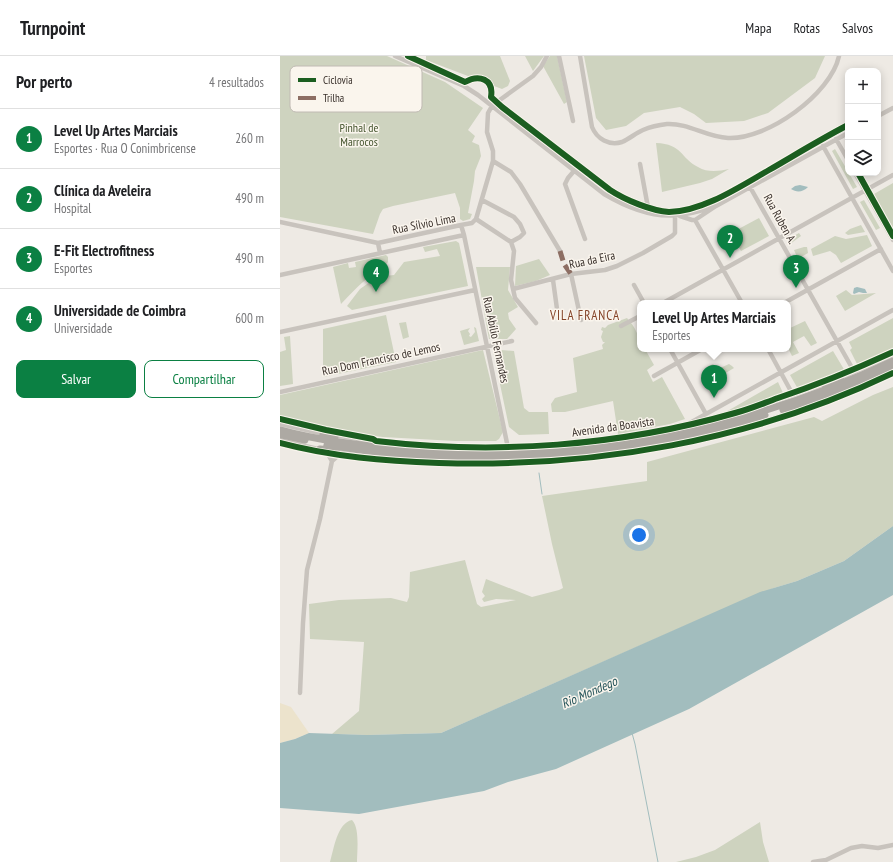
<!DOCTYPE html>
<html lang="pt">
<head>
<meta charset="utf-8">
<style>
	:root { --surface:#fff; --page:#f2f2f2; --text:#202124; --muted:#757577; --line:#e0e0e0; --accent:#0b8043 }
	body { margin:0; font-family:"PT Sans Narrow",sans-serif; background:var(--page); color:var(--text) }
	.controls { position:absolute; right:12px; top:12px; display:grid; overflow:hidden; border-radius:8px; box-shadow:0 2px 10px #0003 }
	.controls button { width:36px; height:36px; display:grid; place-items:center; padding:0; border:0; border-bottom:1px solid var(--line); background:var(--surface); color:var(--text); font:20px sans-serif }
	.you { position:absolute; left:359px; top:479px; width:14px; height:14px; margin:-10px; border:3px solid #fff; border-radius:50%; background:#1a73e8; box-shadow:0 0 0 6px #1a73e833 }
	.badge { display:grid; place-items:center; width:26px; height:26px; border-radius:50%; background:var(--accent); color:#fff; font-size:13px; font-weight:700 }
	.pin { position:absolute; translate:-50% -33px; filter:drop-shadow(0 1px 2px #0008) }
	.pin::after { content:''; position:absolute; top:21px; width:14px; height:12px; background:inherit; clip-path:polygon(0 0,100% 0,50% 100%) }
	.popup { position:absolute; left:357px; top:244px; width:154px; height:52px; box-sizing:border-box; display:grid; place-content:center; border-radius:8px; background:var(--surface); filter:drop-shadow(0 1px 3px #0005); font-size:13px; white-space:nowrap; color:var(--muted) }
	.popup b { font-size:15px; color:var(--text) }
	.popup::after { content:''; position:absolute; left:50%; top:100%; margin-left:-8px; border:8px solid transparent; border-top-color:var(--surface) }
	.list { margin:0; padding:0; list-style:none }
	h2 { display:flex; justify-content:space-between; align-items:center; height:52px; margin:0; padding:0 16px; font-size:17px }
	h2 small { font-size:13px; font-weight:400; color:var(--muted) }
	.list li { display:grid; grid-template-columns:26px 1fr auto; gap:12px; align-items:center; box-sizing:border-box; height:60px; padding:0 16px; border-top:1px solid var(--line) }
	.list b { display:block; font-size:15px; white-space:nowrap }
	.list p { margin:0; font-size:13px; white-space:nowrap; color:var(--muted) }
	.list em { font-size:13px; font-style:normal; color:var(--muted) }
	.actions { display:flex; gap:8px; padding:12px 16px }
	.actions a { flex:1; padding:9px 0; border:1px solid var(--accent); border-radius:8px; text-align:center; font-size:14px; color:var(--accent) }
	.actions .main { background:var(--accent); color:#fff }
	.icon { flex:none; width:22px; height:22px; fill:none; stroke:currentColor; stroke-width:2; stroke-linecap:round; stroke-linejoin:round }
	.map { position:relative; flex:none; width:613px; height:806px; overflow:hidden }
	header { display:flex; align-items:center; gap:24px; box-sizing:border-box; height:56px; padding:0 20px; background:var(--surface); border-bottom:1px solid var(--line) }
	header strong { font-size:19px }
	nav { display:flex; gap:22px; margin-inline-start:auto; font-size:14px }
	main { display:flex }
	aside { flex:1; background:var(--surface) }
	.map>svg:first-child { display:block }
	.green { fill:#ced3bf }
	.sand { fill:#ece3cc }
	.water { fill:#a2bdbe }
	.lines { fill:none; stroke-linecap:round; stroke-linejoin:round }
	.stream { stroke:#a2bdbe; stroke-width:1 }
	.minor { stroke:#c8c3bd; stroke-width:4.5 }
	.highway { stroke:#ada9a3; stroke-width:7 }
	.quiet { stroke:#8d6e63; stroke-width:5; stroke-dasharray:10 5; stroke-linecap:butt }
	.cycleway-casing { stroke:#faf5ed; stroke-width:8 }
	.cycleway { stroke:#1b5e20; stroke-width:6 }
	.labels { text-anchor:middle; stroke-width:3; stroke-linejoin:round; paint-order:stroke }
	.park-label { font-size:12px; fill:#465630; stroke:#faf5ed }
	.street-label { font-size:12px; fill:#39302b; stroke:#faf5ed }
	.neighbourhood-label { font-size:13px; letter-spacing:1px; fill:#844328; stroke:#faf5ed }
	.water-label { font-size:13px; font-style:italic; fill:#225258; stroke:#faf5ed }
	.key { fill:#faf5ed; stroke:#c0bab3; stroke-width:1 }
	.key-label { font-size:11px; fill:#39302b }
</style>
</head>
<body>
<header>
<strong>Turnpoint</strong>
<nav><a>Mapa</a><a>Rotas</a><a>Salvos</a></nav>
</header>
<main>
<aside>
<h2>Por perto<small>4 resultados</small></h2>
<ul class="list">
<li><span class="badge">1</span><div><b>Level Up Artes Marciais</b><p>Esportes · Rua O Conimbricense</p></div><em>260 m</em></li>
<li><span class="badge">2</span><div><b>Clínica da Aveleira</b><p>Hospital</p></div><em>490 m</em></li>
<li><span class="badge">3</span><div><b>E-Fit Electrofitness</b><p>Esportes</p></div><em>490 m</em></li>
<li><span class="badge">4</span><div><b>Universidade de Coimbra</b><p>Universidade</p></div><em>600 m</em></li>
</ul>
<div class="actions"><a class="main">Salvar</a><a>Compartilhar</a></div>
</aside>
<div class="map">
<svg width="613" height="806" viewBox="0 0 613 806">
	<rect width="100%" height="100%" fill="#eeeae4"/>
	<!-- green -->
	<path class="green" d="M0 0H107L165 26 203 52 188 74 195 80 192 86 199 89 201 100 195 115 194 125 188 157 192 158 190 163 183 165 180 163V152L175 137 113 150 103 153 100 158 93 178 0 161Z
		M146 0H220L230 25 228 30 222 33 146 4Z
		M245 0H264L253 15Z
		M270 0H277L287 46 284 48 263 10Z
		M304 0H545L535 22 488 57 464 65 426 67 414 58 400 51 364 57 346 70 326 74 316 62Z
		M376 87C403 88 400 102 418 111 428 117 439 115 449 113L432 123 420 127 382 136Z
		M555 93 577 131 573 133 552 95Z
		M613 127V172L594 138Z
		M584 144 600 172 596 174 580 146Z
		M479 162 489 180 461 195 451 177Z
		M581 169 585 176 568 179 565 177 570 173Z
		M519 177 521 180 510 188 508 183Z
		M587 179 592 190 561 207 556 199 550 195 533 200 531 193 555 180 566 183Z
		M176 185 179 187 188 230 72 254 67 250 80 233 97 221 114 219 124 206 160 200 157 193 145 196 143 191Z
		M524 191H527L528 197 518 203 514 194Z
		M106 199 108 201V206C104 212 101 211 96 215 83 225 72 236 61 248L53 211 68 207 69 212 76 211 75 206Z
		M259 203 270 219 256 225 235 230 236 210Z
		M196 211H230L228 234 238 251 228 257 229 263 236 273 227 283H209Z
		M566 234 572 239 596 237 565 255 556 240Z
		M106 259 116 306 43 321V273Z
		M347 262C355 271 360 280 360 293H365L374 309 367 314 373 326 382 321 405 363 390 368 338 378 333 345 285 356H272L271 348 275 342 297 336 293 302 323 293 322 289 325 286H323L321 281 323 275 321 274 322 271 325 272 328 269Z
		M613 262V293L578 310 570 294 572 292 569 286Z
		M525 265 537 287 531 290 524 280 513 286 519 297 512 300 508 292V273Z
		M126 266 129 281 123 283 119 267Z
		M194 271 196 272 199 285 184 289 180 275 190 272 188 275 190 278 189 280 191 281 195 276Z
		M10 280 13 328 0 330V296L6 294 4 281Z
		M203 294 223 376 219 383 216 385H175L103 381 54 375 0 362V339Z
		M221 294 234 295 244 352 249 356H268L269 378 239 379 229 371 213 295Z
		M553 295 565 315 518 333 510 319Z
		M433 308 438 313 449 308 452 310 454 312 434 324 427 311Z
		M498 326 503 337 471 349 444 357Z
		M613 331V470L564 505 517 525 494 532 416 565 161 677 87 679 52 678 79 655 84 586 30 583 29 548 59 544 111 542 127 546 129 541 130 516 185 504 197 548 201 551 236 544 216 543 204 546 202 543 205 540 202 536 206 523 252 541 279 534 283 532 272 488 262 440 367 425V406L534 361 542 365 593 339Z
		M72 764C80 772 77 796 77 806H50C54 793 57 767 72 764Z
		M480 766 483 786 489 806H396L416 801 435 794Z"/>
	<!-- sand -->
	<path class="sand" d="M0 647 11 651 29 677 15 683 0 687Z"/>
	<!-- water -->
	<path class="water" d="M520 129 528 131C523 136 517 137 511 133L515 130Z
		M577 231 585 233 587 237H583L579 236 574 238 573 237 574 232Z
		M613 470V539L409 653 276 713 228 726 204 735 79 758 0 752V687L15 683 29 677 87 679 161 677 480 536 517 525 564 505Z"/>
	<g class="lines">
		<!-- stream -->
		<path class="stream" d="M259 417 262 438
			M352 677 355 688 378 806"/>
		<!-- minor -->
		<path class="minor" d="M115 0 184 30 198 39 324 138C346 151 371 162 397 159 411 158 424 154 436 150
			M279 0 293 65
			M300 0 312 71C317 83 329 90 342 86 349 83 356 77 363 74 370 71 378 69 387 68 409 67 426 81 448 82 487 84 551 38 559 0
			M598 60 613 52
			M556 83 568 104
			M543 90 613 215
			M213 105 231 116 240 128 280 195
			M360 108 369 157
			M294 115 288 122 285 128 305 183
			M575 117 613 184
			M470 131 571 310
			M202 144 234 161 240 168 244 177 240 181 231 186
			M400 160 412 164H415L436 150 568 77
			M196 163 231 186 234 195 231 224 235 242 256 267
			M415 164 462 247
			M0 166 98 187
			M181 169 192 167 196 163 213 105V95L207 76 208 57 212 50 217 46 253 20 261 11 267 0
			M184 179 228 392
			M291 218 301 264
			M0 219 184 179 181 169 98 187 100 197
			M273 224 277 253
			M354 229 364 247
			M233 233 291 218 325 214 337 210 363 197 392 180 395 177V159
			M383 247 613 119
			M504 247 601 193
			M341 270 360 260
			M0 276 195 234
			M390 293 426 358
			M488 293 513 339
			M374 320 422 293
			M558 323 613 299
			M0 336 232 285
			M0 368 44 378
			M411 370 476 352 547 327
			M399 373 613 254
			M54 379 103 387 165 392
			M348 381 398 373
			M0 384 42 394
			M313 386 333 384
			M177 392H211
			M239 392 281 389
			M46 395 52 405
			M51 395C75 399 98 404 123 405 135 406 147 405 159 405 314 412 473 383 613 315
			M20 637 23 567 27 514 40 463 52 405 61 397
			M533 806 546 804 571 792 582 790 598 792 613 789"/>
		<!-- highway -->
		<path class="highway" d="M545 330 560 322
			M503 354 553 337 613 311
			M0 374C44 386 91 391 137 394 301 405 465 375 613 305
			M43 378 55 381
			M2 379 25 384
			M47 389C192 414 345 404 485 359
			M40 393 53 394"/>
		<!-- quiet -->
		<path class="quiet" d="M280 195 284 208 291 218"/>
		<defs>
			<path id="cycleway" d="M128 0 185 26C199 18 214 23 211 41L222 51 330 134C345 144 372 155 389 156 422 156 461 130 489 114 515 99 541 83 568 69
				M578 117 613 180
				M0 363 46 374 93 383 96 385C216 399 340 390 455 357 470 353 484 347 498 342 537 329 576 313 613 296
				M0 387C52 401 106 405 159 407 315 412 472 385 613 317"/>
		</defs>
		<!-- cycleway casing -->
		<use href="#cycleway" class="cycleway-casing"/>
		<!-- cycleway -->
		<use href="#cycleway" class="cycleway"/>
	</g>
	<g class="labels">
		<!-- park labels -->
		<g class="park-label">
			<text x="79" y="76">Pinhal de<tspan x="79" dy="14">Marrocos</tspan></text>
		</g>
		<!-- street labels -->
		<g class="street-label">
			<text transform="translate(500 163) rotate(61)" y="4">Rua Ruben A.</text>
			<text transform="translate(144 168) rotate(-11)" y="4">Rua Sílvio Lima</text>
			<text transform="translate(312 204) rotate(-12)" y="4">Rua da Eira</text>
			<text transform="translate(216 284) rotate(78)" y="4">Rua Abílio Fernandes</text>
			<text transform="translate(101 303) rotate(-12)" y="4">Rua Dom Francisco de Lemos</text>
			<text transform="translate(333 371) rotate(-8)" y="4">Avenida da Boavista</text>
		</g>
		<!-- neighbourhood labels -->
		<g class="neighbourhood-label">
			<text x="305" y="264">VILA FRANCA</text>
		</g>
		<!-- water labels -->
		<g class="water-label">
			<text transform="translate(309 636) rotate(-24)" y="5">Rio Mondego</text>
		</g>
	</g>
	<!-- legend -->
	<rect x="10" y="10" width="132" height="46" rx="6" class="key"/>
	<rect x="18" y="22" width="18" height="4" fill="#1b5e20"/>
	<rect x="18" y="40" width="18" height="4" fill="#8d6e63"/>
	<g class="key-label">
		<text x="43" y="28">Ciclovia</text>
		<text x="43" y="46">Trilha</text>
	</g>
</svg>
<div class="controls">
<button>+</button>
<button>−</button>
<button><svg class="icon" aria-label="layers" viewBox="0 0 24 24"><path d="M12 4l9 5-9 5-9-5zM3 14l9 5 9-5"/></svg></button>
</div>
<div class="you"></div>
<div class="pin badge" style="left:434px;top:342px">1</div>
<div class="popup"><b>Level Up Artes Marciais</b>Esportes</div>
<div class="pin badge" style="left:450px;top:202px">2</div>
<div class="pin badge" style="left:516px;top:232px">3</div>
<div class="pin badge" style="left:96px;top:236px">4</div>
</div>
</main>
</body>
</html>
